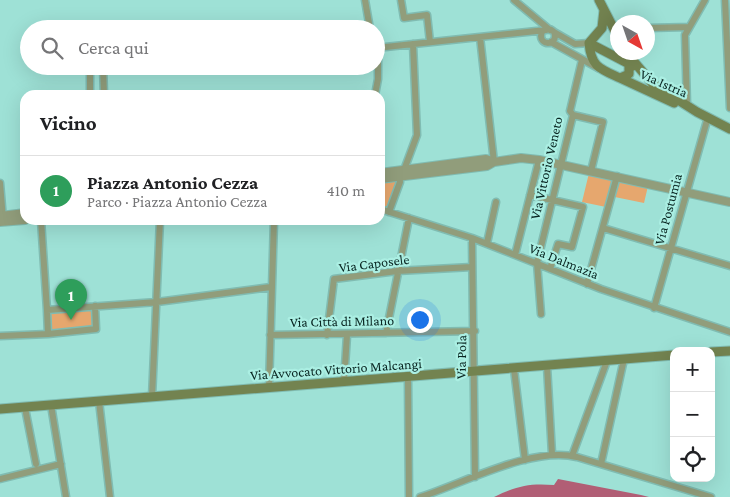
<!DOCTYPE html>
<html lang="it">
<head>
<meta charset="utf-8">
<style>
	:root { --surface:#fff; --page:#f6f6f6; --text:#202124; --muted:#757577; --line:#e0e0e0; --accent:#a20d4f }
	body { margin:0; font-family:"Crimson Pro",serif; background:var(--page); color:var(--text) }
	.controls { position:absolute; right:15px; bottom:15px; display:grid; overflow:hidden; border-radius:10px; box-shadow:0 5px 20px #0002 }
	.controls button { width:45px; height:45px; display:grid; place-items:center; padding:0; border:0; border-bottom:1px solid var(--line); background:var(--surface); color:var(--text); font:25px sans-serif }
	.compass { position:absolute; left:610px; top:15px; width:45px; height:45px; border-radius:50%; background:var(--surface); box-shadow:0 5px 20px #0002; rotate:140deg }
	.you { position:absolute; left:419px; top:319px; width:18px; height:18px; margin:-12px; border:4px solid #fff; border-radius:50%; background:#1a73e8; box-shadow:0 0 0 8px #1a73e833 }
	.badge { display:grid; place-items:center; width:32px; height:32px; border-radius:50%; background:var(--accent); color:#fff; font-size:16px; font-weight:700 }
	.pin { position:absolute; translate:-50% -41px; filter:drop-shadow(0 1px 2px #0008) }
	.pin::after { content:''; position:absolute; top:26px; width:18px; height:15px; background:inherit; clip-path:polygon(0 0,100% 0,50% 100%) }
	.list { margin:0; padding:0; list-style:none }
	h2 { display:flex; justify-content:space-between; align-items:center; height:65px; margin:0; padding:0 20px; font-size:21px }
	h2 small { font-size:16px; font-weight:400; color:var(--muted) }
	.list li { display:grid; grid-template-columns:32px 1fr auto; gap:15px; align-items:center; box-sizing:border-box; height:70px; padding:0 20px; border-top:1px solid var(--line) }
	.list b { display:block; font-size:19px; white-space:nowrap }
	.list p { margin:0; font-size:16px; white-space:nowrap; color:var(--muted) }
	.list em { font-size:16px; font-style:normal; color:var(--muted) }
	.icon { flex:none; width:28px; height:28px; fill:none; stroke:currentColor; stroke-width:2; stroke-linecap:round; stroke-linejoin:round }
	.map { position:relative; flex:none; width:730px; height:497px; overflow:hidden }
	.search { position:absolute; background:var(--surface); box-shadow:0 5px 20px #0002; left:20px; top:20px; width:365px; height:55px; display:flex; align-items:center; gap:12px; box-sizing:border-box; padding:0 18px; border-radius:28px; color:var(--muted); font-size:19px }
	.panel { position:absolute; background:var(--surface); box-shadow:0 5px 20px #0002; left:20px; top:90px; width:365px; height:135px; border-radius:15px }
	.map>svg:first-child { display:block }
	.green { fill:#e6a76e }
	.water { fill:#b15e75 }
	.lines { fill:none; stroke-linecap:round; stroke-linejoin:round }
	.minor-casing { stroke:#80bcb2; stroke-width:9 }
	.tertiary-casing { stroke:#80bcb2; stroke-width:10 }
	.secondary-casing { stroke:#80bcb2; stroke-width:11 }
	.minor { stroke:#919d7b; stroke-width:6 }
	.tertiary { stroke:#919d7b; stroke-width:8 }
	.secondary { stroke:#738350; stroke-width:9 }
	.labels { text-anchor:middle; stroke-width:4.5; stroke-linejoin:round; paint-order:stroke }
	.street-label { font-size:14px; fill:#092622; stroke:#abefe3 }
</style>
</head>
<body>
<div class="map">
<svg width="730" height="497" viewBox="0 0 730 497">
	<rect width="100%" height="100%" fill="#9ee1d6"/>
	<!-- green -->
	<path class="green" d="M589 173 648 186 644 203 610 196 606 207 582 202Z
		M397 180 388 209 380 206V182Z
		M91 310 93 326 51 330 49 313Z"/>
	<!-- water -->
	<path class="water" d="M558 479 641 495 649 497H494C517 486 529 483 554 485Z"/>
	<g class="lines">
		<defs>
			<path id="minor" d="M365 0 370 29
				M401 0 404 18 427 15 430 42
				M514 0 550 30
				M725 0 730 108
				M648 28 689 27
				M541 36a7 7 0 1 1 14 0a7 7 0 1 1-14 0Z
				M554 32 575 44 589 43
				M480 37 494 162
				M551 42 598 68
				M376 48 546 30
				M90 66V95
				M103 66 104 95
				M375 95 378 79V48
				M687 105 685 35 705 0
				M573 115 603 122 591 171
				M404 170 417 135 413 44
				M0 183 3 219
				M530 195 583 207 572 247 558 244 550 269
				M380 209 472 238 601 289 730 332
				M389 212 400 182 399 173
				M41 220 47 310
				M603 228 730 266
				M472 238 475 477
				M487 243 496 202
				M515 255 539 160
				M587 284 617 176
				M95 306 96 329 48 334 47 310 157 302 271 287
				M654 308 708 117
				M541 314 537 263 573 115 570 111 582 60
				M386 333 409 218
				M270 335 475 331
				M327 335 334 279 397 271 472 267
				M0 336 48 334
				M547 366 552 454
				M514 369 525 460
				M408 378 409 497
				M344 382 347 335
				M269 387 274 220
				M152 397 160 220
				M99 401 110 497
				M51 405 66 497
				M25 408 36 464
				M572 456 607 361
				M601 464 624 359
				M0 479 61 464
				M420 497C465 483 531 446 577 457L711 497"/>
			<path id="tertiary" d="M380 173 486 159 494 162 521 158 539 160 730 202
				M380 179 487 166 494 162
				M0 216 25 213
				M0 222 25 220"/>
			<path id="secondary" d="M599 0 618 37
				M589 43C591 67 600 69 620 78L629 74V64
				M589 43 633 66
				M589 43 602 28 604 10
				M629 56 653 84 697 112 730 129
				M620 78 674 103
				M711 352 730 351
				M0 409 674 355"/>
		</defs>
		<!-- minor casing -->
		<use href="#minor" class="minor-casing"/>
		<!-- tertiary casing -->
		<use href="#tertiary" class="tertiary-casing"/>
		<!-- secondary casing -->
		<use href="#secondary" class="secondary-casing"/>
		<!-- minor -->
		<use href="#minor" class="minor"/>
		<!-- tertiary -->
		<use href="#tertiary" class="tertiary"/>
		<!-- secondary -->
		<use href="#secondary" class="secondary"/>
	</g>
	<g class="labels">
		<!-- street labels -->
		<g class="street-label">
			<text transform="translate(664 83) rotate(24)" y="5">Via Istria</text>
			<text transform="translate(546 168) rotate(-77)" y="5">Via Vittorio Veneto</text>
			<text transform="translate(668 209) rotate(-75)" y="5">Via Postumia</text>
			<text transform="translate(564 261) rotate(22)" y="5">Via Dalmazia</text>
			<text transform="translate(374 263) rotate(-7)" y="5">Via Caposele</text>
			<text transform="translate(342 321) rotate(-1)" y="5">Via Città di Milano</text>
			<text transform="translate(461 357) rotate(-89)" y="5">Via Pola</text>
			<text transform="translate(336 369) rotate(-4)" y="5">Via Avvocato Vittorio Malcangi</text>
		</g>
	</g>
</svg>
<div class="controls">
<button>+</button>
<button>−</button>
<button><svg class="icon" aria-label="locate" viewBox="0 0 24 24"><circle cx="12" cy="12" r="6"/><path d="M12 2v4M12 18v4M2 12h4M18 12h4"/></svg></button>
</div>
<svg class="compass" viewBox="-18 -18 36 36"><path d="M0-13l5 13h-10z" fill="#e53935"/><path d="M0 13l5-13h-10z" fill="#757577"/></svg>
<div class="you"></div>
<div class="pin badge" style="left:71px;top:320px;background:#2e9e5b">1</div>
<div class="search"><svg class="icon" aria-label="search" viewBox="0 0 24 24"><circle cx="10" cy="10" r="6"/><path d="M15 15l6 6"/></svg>Cerca qui</div>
<section class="panel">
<h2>Vicino<small></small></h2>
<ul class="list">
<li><span class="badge" style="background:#2e9e5b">1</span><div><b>Piazza Antonio Cezza</b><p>Parco · Piazza Antonio Cezza</p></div><em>410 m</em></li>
</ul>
</section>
</div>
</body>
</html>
